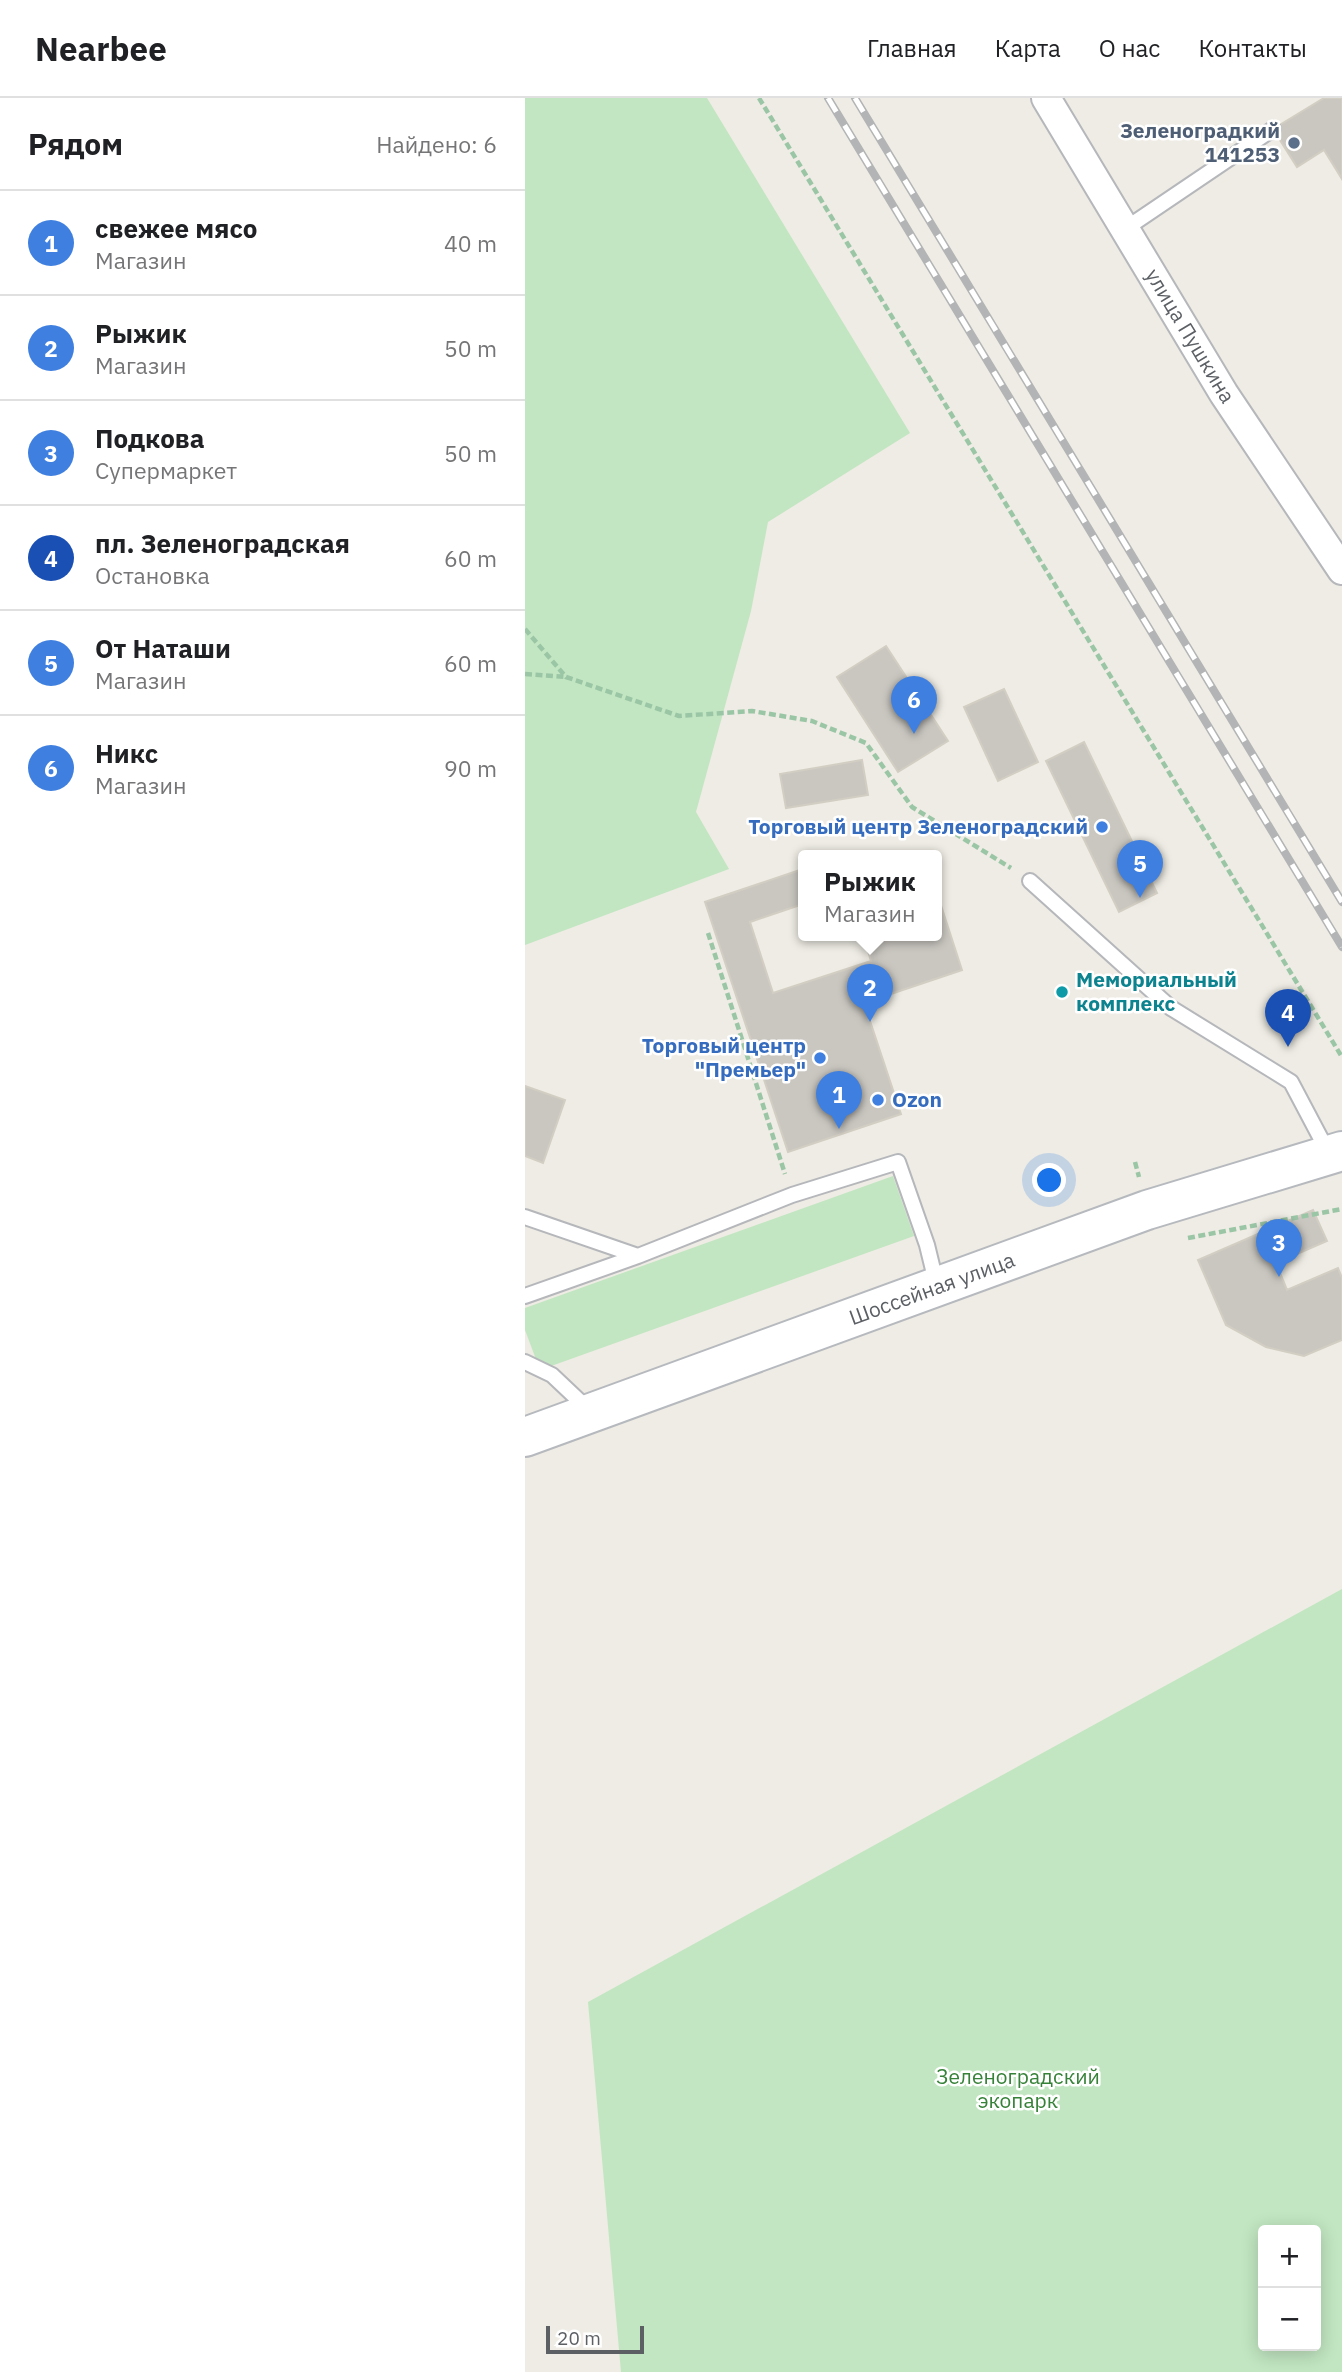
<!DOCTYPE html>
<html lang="ru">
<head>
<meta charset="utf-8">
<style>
	:root { --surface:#fff; --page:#f6f6f6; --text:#202124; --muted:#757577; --line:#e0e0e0; --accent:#e63e33 }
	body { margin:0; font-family:"IBM Plex Sans",sans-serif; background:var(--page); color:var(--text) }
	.controls { position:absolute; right:21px; bottom:21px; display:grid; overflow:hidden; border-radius:7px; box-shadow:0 4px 18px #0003 }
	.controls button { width:63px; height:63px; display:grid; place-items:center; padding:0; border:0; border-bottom:2px solid var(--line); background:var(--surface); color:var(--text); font:35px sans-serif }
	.scale { position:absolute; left:21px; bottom:18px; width:98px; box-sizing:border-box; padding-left:7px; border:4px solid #5c6065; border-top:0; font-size:19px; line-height:24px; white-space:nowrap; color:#5c6065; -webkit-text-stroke:5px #fff; paint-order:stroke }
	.you { position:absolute; left:525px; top:1083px; width:24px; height:24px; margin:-18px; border:5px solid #fff; border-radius:50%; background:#1a73e8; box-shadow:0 0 0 10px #1a73e833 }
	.badge { display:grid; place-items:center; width:46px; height:46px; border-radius:50%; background:var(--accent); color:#fff; font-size:23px; font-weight:700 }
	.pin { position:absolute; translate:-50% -58px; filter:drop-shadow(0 2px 4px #0008) }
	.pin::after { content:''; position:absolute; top:37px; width:24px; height:21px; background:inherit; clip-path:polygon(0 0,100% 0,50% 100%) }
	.popup { position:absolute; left:273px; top:752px; width:144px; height:91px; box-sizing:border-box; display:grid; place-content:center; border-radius:7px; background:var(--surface); filter:drop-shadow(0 2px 5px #0005); font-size:23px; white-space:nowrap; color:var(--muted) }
	.popup b { font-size:26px; color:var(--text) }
	.popup::after { content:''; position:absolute; left:50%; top:100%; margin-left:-14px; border:14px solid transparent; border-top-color:var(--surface) }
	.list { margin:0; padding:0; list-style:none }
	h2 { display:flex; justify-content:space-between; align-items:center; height:91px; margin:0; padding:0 28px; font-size:30px }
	h2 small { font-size:23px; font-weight:400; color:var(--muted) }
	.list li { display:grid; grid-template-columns:46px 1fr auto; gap:21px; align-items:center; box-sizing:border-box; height:105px; padding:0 28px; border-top:2px solid var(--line) }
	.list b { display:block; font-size:26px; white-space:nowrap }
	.list p { margin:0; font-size:23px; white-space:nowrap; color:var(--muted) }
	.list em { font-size:23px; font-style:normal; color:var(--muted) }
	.map { position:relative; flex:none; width:817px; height:2274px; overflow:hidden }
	header { display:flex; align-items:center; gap:42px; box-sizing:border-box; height:98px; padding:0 35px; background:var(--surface); border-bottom:2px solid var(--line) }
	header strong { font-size:33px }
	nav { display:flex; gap:38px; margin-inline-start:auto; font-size:24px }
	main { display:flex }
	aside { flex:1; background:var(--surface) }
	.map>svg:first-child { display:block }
	.green { fill:#c2e6c1; fill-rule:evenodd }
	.building { fill:#cac7c1; stroke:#d3cec3; stroke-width:2 }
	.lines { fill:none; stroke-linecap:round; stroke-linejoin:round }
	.lane-casing { stroke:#b5b7bb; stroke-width:18 }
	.street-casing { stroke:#b5b7bb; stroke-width:32 }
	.secondary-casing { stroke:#b6b9be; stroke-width:42 }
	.path { stroke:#9bc6a6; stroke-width:4.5; stroke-dasharray:7 3.5; stroke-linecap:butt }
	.lane { stroke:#fff; stroke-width:14 }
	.street { stroke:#fff; stroke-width:28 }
	.secondary { stroke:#fff; stroke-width:38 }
	.rail-casing { stroke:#b3b4b5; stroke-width:8 }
	.rail { stroke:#fff; stroke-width:5; stroke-dasharray:16; stroke-linecap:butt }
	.service-dot { fill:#5c6f8a; stroke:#fff; stroke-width:2.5 }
	.shop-dot { fill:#3f7fe0; stroke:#fff; stroke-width:2.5 }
	.culture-dot { fill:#0f9aa8; stroke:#fff; stroke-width:2.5 }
	.labels { text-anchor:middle; stroke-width:5; stroke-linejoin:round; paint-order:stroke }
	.service-label { font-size:21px; font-weight:bold; fill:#4e5e75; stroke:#fff; text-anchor:end }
	.street-label { font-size:21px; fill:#5c6065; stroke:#fff }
	.shop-label { font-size:21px; font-weight:bold; fill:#366cbe; stroke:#fff; text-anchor:end }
	.culture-label { font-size:21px; font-weight:bold; fill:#0d838f; stroke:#fff; text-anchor:start }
	.park-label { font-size:21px; fill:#368238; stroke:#fff }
</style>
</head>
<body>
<header>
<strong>Nearbee</strong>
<nav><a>Главная</a><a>Карта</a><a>О нас</a><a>Контакты</a></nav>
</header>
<main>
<aside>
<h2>Рядом<small>Найдено: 6</small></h2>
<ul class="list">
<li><span class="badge" style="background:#3f7fe0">1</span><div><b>свежее мясо</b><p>Магазин</p></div><em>40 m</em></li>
<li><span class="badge" style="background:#3f7fe0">2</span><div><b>Рыжик</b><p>Магазин</p></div><em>50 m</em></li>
<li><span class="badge" style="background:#3f7fe0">3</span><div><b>Подкова</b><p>Супермаркет</p></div><em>50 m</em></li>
<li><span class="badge" style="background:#1a4fb4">4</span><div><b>пл. Зеленоградская</b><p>Остановка</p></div><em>60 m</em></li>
<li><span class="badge" style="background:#3f7fe0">5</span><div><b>От Наташи</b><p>Магазин</p></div><em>60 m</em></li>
<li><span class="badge" style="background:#3f7fe0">6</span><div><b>Никс</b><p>Магазин</p></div><em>90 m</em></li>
</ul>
</aside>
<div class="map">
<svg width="817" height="2274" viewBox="0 0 817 2274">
	<rect width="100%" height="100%" fill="#eeece4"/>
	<!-- green -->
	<path class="green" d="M0 0H182L385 335 243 424 226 513 171 714 204 771 0 847Z
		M368 1078 389 1138 15 1272 0 1232V1210Z
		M817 1491V2274H96L63 1904ZM791 2132V2248H738V2132Z"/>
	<!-- building -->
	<path class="building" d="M799 0H817V81L799 52 772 69 748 31Z
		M361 548 423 643 373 674 312 579Z
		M479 591 513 664 473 683 439 609Z
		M559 644 632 795 594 814 521 663Z
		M337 662 343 697 261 710 255 676Z
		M278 771V806L225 824 248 895 346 863 338 838H412V795L437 872 339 905 376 1016 263 1054 180 804Z
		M0 988 40 1002 18 1065 0 1058Z
		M788 1112 802 1143 751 1165 762 1192 813 1170 817 1180V1242L779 1258 741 1249 701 1227 673 1162Z"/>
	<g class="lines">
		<defs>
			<path id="lane" d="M600 131 748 31
				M505 783 646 910 766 984 804 1056
				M0 1119 113 1158
				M0 1198 113 1158 267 1097 373 1064 402 1147 412 1188
				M0 1264 27 1277 64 1312"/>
			<path id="street" d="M521 0 699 296 817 472"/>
			<path id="secondary" d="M0 1339 622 1112 817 1053"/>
		</defs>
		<!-- lane casing -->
		<use href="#lane" class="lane-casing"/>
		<!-- street casing -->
		<use href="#street" class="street-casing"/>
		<!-- secondary casing -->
		<use href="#secondary" class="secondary-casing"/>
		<!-- path -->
		<path class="path" d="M234 0 817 959
			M0 531 41 579 154 618 227 613 287 623 341 645 387 709 486 770
			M0 576 41 579
			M183 835 260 1076
			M610 1064 614 1079
			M663 1140 817 1111"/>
		<!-- lane -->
		<use href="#lane" class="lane"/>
		<!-- street -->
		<use href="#street" class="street"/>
		<!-- secondary -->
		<use href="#secondary" class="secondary"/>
		<defs>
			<path id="rail" d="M303 0 817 849
				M330 0 817 804"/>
		</defs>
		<!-- rail casing -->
		<use href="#rail" class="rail-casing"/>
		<!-- rail -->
		<use href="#rail" class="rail"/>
	</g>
	<!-- markers -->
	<circle class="service-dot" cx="769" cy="45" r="7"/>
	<g class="shop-dot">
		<circle cx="577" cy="729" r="7"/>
		<circle cx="295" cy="960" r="7"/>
		<circle cx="353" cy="1002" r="7"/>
	</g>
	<circle class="culture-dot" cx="537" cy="894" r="7"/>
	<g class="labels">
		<!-- service labels -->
		<g class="service-label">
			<text x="755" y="40">Зеленоградкий<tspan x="755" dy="24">141253</tspan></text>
		</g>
		<!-- street labels -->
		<g class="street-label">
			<text transform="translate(665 238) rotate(59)" y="7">улица Пушкина</text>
			<text transform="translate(407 1191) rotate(-20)" y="7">Шоссейная улица</text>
		</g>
		<!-- shop labels -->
		<g class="shop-label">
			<text x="563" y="736">Торговый центр Зеленоградский</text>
			<text x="281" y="955">Торговый центр<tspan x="281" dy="24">"Премьер"</tspan></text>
			<text x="367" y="1009" text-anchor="start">Ozon</text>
		</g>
		<!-- culture labels -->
		<g class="culture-label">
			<text x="551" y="889">Мемориальный<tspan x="551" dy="24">комплекс</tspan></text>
		</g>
		<!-- park labels -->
		<g class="park-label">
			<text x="493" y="1986">Зеленоградский<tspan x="493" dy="24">экопарк</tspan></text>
		</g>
	</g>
</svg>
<div class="controls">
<button>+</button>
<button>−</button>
</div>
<div class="scale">20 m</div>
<div class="you"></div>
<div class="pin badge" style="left:314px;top:1031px;background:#3f7fe0">1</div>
<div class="pin badge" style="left:345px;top:924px;background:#3f7fe0">2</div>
<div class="popup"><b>Рыжик</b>Магазин</div>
<div class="pin badge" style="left:754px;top:1179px;background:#3f7fe0">3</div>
<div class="pin badge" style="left:763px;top:949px;background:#1a4fb4">4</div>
<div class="pin badge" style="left:615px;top:800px;background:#3f7fe0">5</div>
<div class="pin badge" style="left:389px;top:636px;background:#3f7fe0">6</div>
</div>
</main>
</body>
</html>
